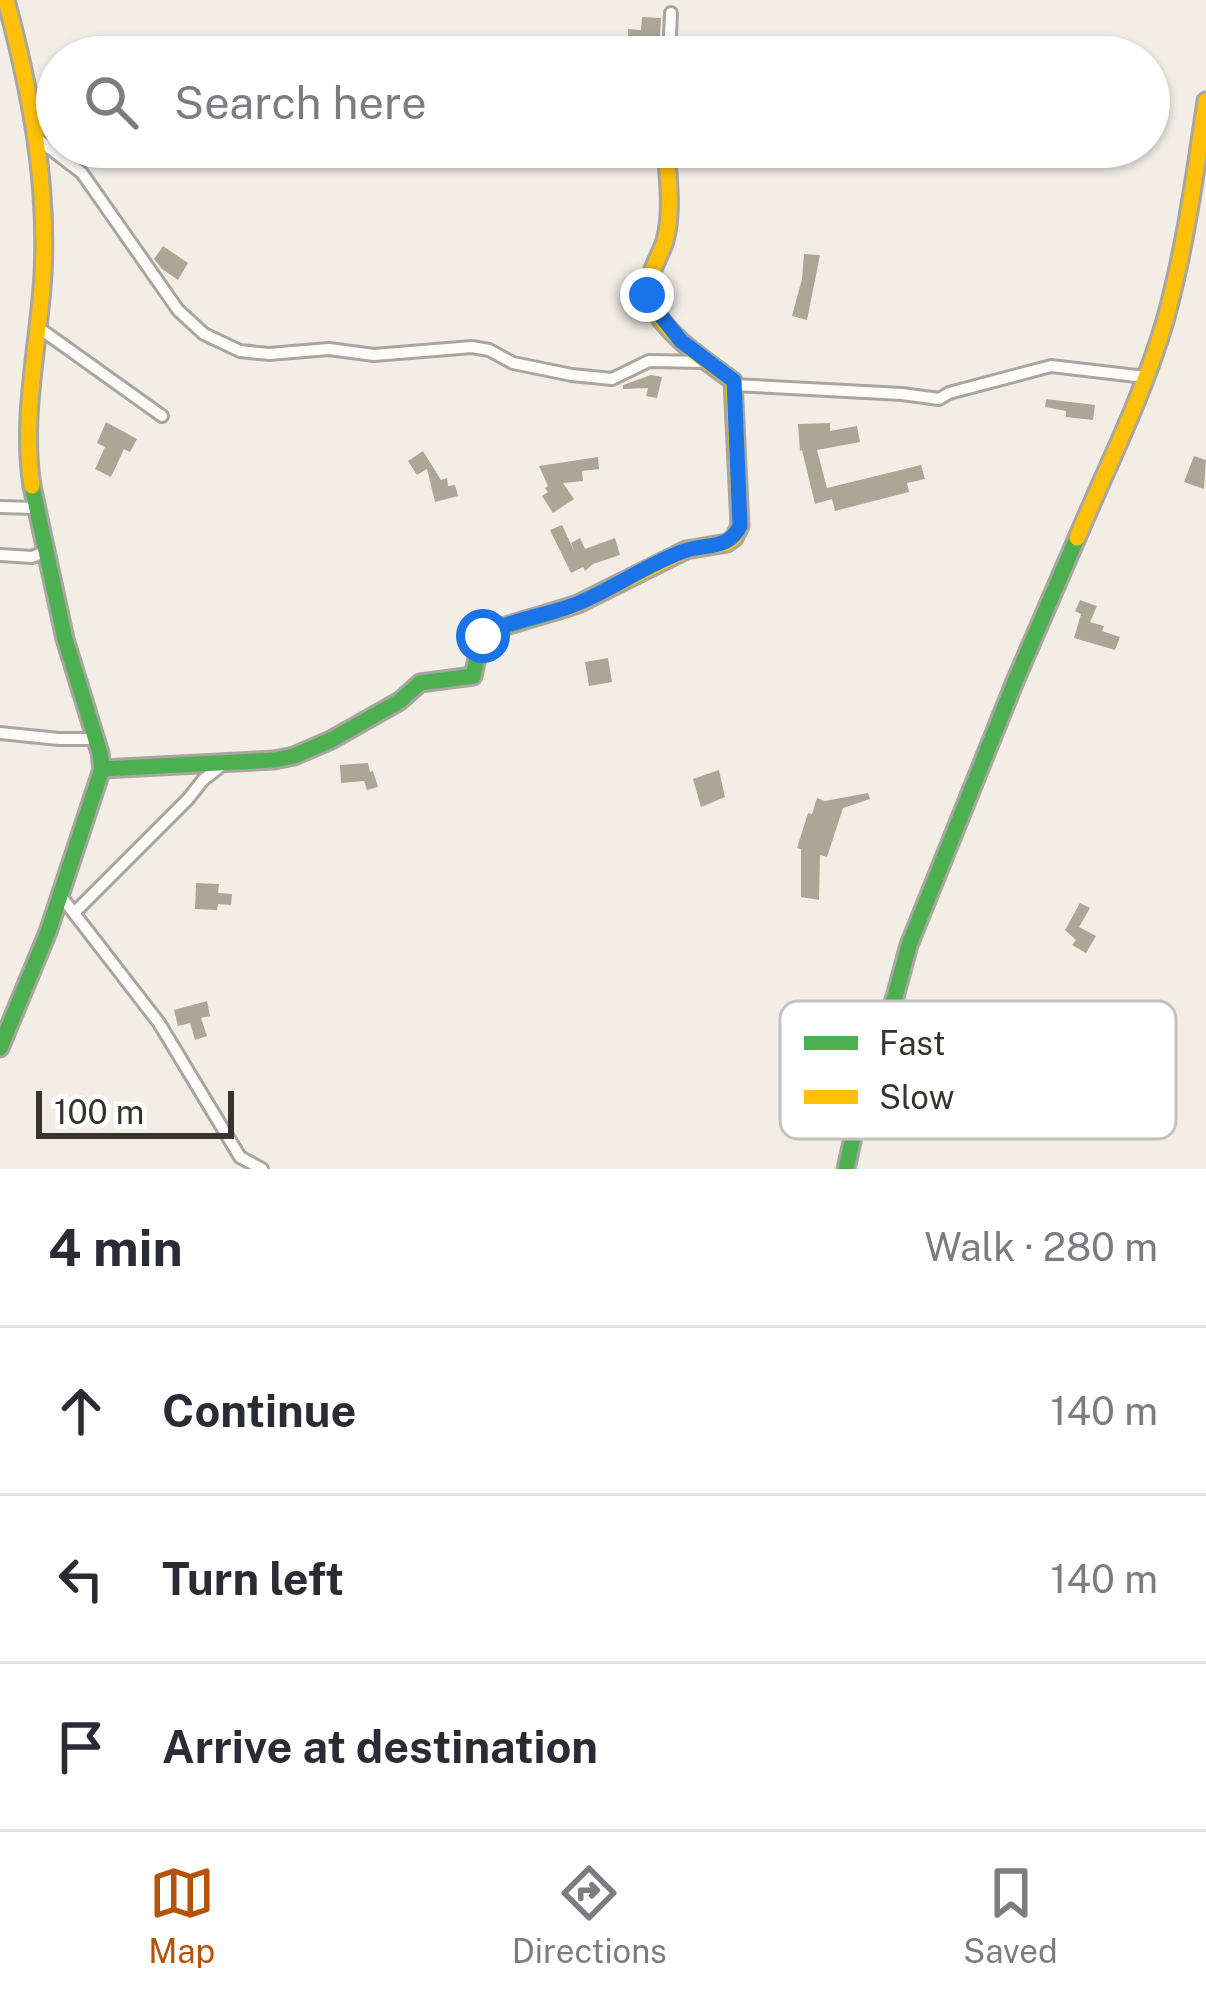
<!DOCTYPE html>
<html lang="en">
<head>
<meta charset="utf-8">
<style>
	:root { --surface:#fff; --page:#f2f2f3; --text:#2b2b33; --muted:#7c7c81; --line:#e1e1e2; --accent:#b45309 }
	body { margin:0; font-family:"Public Sans",sans-serif; background:var(--page); color:var(--text) }
	.scale { position:absolute; left:36px; bottom:30px; width:198px; box-sizing:border-box; padding-left:12px; border:6px solid #37342f; border-top:0; font-size:33px; line-height:42px; white-space:nowrap; color:#37342f; -webkit-text-stroke:9px #fff; paint-order:stroke }
	.stop { position:absolute; width:36px; height:36px; margin:-27px; border:9px solid #1a73e8; border-radius:50%; background:#fff }
	.stop.end { background:#1a73e8; border-color:#fff; box-shadow:0 3px 12px #0008 }
	.list { margin:0; padding:0; list-style:none }
	h2 { display:flex; justify-content:space-between; align-items:center; height:156px; margin:0; padding:0 48px; font-size:51px }
	h2 small { font-size:39px; font-weight:400; color:var(--muted) }
	.list li { display:grid; grid-template-columns:78px 1fr auto; gap:36px; align-items:center; box-sizing:border-box; height:168px; padding:0 48px; border-top:3px solid var(--line) }
	.list b { display:block; font-size:45px; white-space:nowrap }
	.list em { font-size:39px; font-style:normal; color:var(--muted) }
	.icon { flex:none; width:66px; height:66px; fill:none; stroke:currentColor; stroke-width:2; stroke-linecap:round; stroke-linejoin:round }
	.map { position:relative; flex:none; width:1206px; height:1169px; overflow:hidden }
	.search { position:absolute; background:var(--surface); box-shadow:0 3px 9px #0004; left:36px; right:36px; top:36px; height:132px; display:flex; align-items:center; gap:30px; box-sizing:border-box; padding:0 42px; border-radius:66px; color:var(--muted); font-size:45px }
	.sheet { height:660px; background:var(--surface) }
	nav { display:flex; justify-content:space-around; align-items:center; box-sizing:border-box; height:168px; border-top:3px solid var(--line); background:var(--surface); font-size:33px; color:var(--muted) }
	nav a { display:grid; justify-items:center; gap:6px }
	nav .on { color:var(--accent) }
	.map>svg:first-child { display:block }
	.building { fill:#ada697 }
	.lines { fill:none; stroke-linecap:round; stroke-linejoin:round }
	.street-casing { stroke:#a9a6a0; stroke-width:16 }
	.fast-casing { stroke:#a9a6a0; stroke-width:21 }
	.slow-casing { stroke:#a9a6a0; stroke-width:21 }
	.street { stroke:#fdfcfb; stroke-width:10 }
	.fast { stroke:#4caf50; stroke-width:15 }
	.slow { stroke:#ffc107; stroke-width:15 }
	.route { stroke:#1a73e8; stroke-width:15 }
	.key { fill:#fff; stroke:#c3c2c1; stroke-width:3 }
	.key-label { font-size:33px; fill:#37342f }
</style>
</head>
<body>
<div class="map">
<svg width="1206" height="1169" viewBox="0 0 1206 1169">
	<rect width="100%" height="100%" fill="#f2eee6"/>
	<!-- building -->
	<path class="building" d="M642 17 661 18 659 54 646 53 647 42 628 41V29L641 30Z
		M163 246 188 263 178 280 162 269 154 259Z
		M804 254 820 255 807 320 792 316 802 279Z
		M651 375 662 377 657 398 646 396 648 388 623 389V385Z
		M1046 399 1095 405 1093 420 1066 417V411L1045 407Z
		M106 422 137 439 130 452 124 449 111 477 95 469 105 447 97 443Z
		M830 423V431L857 426 860 442 817 450 827 488 921 465 925 479 907 483 909 492 835 511 832 499 815 504 802 450 800 451 798 424Z
		M423 451 441 480 447 478 448 486 455 485 458 496 435 502 427 469 417 475 408 461Z
		M1194 456 1206 460 1204 489 1184 482Z
		M598 457 599 469 582 471 583 481 563 483 574 499 553 513 542 496 548 492 545 488 548 486 539 466Z
		M562 525 575 553 571 543 580 538 585 549 615 538 620 555 593 564 585 571 583 567 571 573 550 530Z
		M1080 600 1097 606 1090 622 1104 626 1102 631 1120 637 1115 650 1074 638 1081 614 1075 611Z
		M608 658 612 682 589 686 585 662Z
		M368 763 370 772 373 771 378 787 367 790 364 781 341 783 340 765Z
		M719 770 725 797 701 807 693 779Z
		M868 793 870 799 843 808 827 857 820 855 819 900 801 897V849L797 848 808 813 812 814 817 798 825 801Z
		M196 883 219 884 218 893 232 894 231 905 218 904 217 910 195 909Z
		M1080 903 1090 908 1079 927 1096 936 1086 953 1072 945 1076 940 1065 930Z
		M207 1001 210 1016 201 1018 207 1036 195 1040 190 1023 178 1026 174 1010Z"/>
	<g class="lines">
		<defs>
			<path id="street" d="M669 57 671 13
				M39 140 82 173 178 310 204 334 240 351 269 354 329 349 374 355 472 347 489 350 513 363 572 375 612 379 649 361 706 362
				M39 328 162 416
				M734 385 902 394 939 399 949 393 1051 366 1145 377
				M0 507 35 508
				M0 555 32 557 44 552
				M0 733 59 739H95
				M60 895 159 1023 240 1157 262 1169
				M75 912 188 799 203 780 222 765"/>
			<path id="fast" d="M102 769 274 760 294 756 331 740 400 701 420 683 473 676 481 641 489 631 559 610
				M0 1048 48 932 102 769 100 753 65 639 32 486
				M846 1169 868 1069 895 997 909 945 1016 679 1077 538"/>
			<path id="slow" d="M6 0C30 90 48 180 43 274 39 345 21 416 32 486
				M1077 538C1107 467 1143 396 1165 321 1185 249 1195 175 1206 101
				M559 610 578 604 686 550 727 543 734 538 740 526 733 381C704 359 668 337 651 304 641 283 659 260 665 241 673 211 668 178 666 147"/>
		</defs>
		<!-- street casing -->
		<use href="#street" class="street-casing"/>
		<!-- fast casing -->
		<use href="#fast" class="fast-casing"/>
		<!-- slow casing -->
		<use href="#slow" class="slow-casing"/>
		<!-- street -->
		<use href="#street" class="street"/>
		<!-- fast -->
		<use href="#fast" class="fast"/>
		<!-- slow -->
		<use href="#slow" class="slow"/>
	</g>
	<g class="lines">
		<!-- route -->
		<path class="route" d="M483 636C512 618 550 616 581 602 616 587 648 564 684 551 706 543 728 551 740 526L734 381 681 341 650 302 647 295"/>
	</g>
	<!-- legend -->
	<rect x="780" y="1001" width="396" height="138" rx="18" class="key"/>
	<rect x="804" y="1036" width="54" height="14" fill="#4caf50"/>
	<rect x="804" y="1090" width="54" height="14" fill="#ffc107"/>
	<g class="key-label">
		<text x="879" y="1055">Fast</text>
		<text x="879" y="1109">Slow</text>
	</g>
</svg>
<div class="scale">100 m</div>
<div class="stop" style="left:483px;top:636px"></div>
<div class="stop end" style="left:647px;top:295px"></div>
<div class="search"><svg class="icon" aria-label="search" viewBox="0 0 24 24"><circle cx="10" cy="10" r="6"/><path d="M15 15l6 6"/></svg>Search here</div>
</div>
<section class="sheet">
<h2>4 min<small>Walk · 280 m</small></h2>
<ul class="list">
<li><svg class="icon" aria-label="ahead" viewBox="0 0 24 24"><path d="M12 20V5M6 11l6-6 6 6"/></svg><div><b>Continue</b></div><em>140 m</em></li>
<li><svg class="icon" aria-label="left" viewBox="0 0 24 24"><path d="M17 20v-9H6M10 6l-5 5 5 5"/></svg><div><b>Turn left</b></div><em>140 m</em></li>
<li><svg class="icon" aria-label="arrive" viewBox="0 0 24 24"><path d="M6 21V4h12l-3 4 3 4H6"/></svg><div><b>Arrive at destination</b></div></li>
</ul>
</section>
<nav>
<a class="on"><svg class="icon" aria-label="map" viewBox="0 0 24 24"><path d="M3 6l6-2 6 2 6-2v14l-6 2-6-2-6 2zM9 4v14M15 6v14"/></svg>Map</a>
<a><svg class="icon" aria-label="directions" viewBox="0 0 24 24"><path d="M12 3l9 9-9 9-9-9zM9 14v-3h6M13 9l2 2-2 2"/></svg>Directions</a>
<a><svg class="icon" aria-label="saved" viewBox="0 0 24 24"><path d="M7 4h10v16l-5-4-5 4z"/></svg>Saved</a>
</nav>
</body>
</html>
